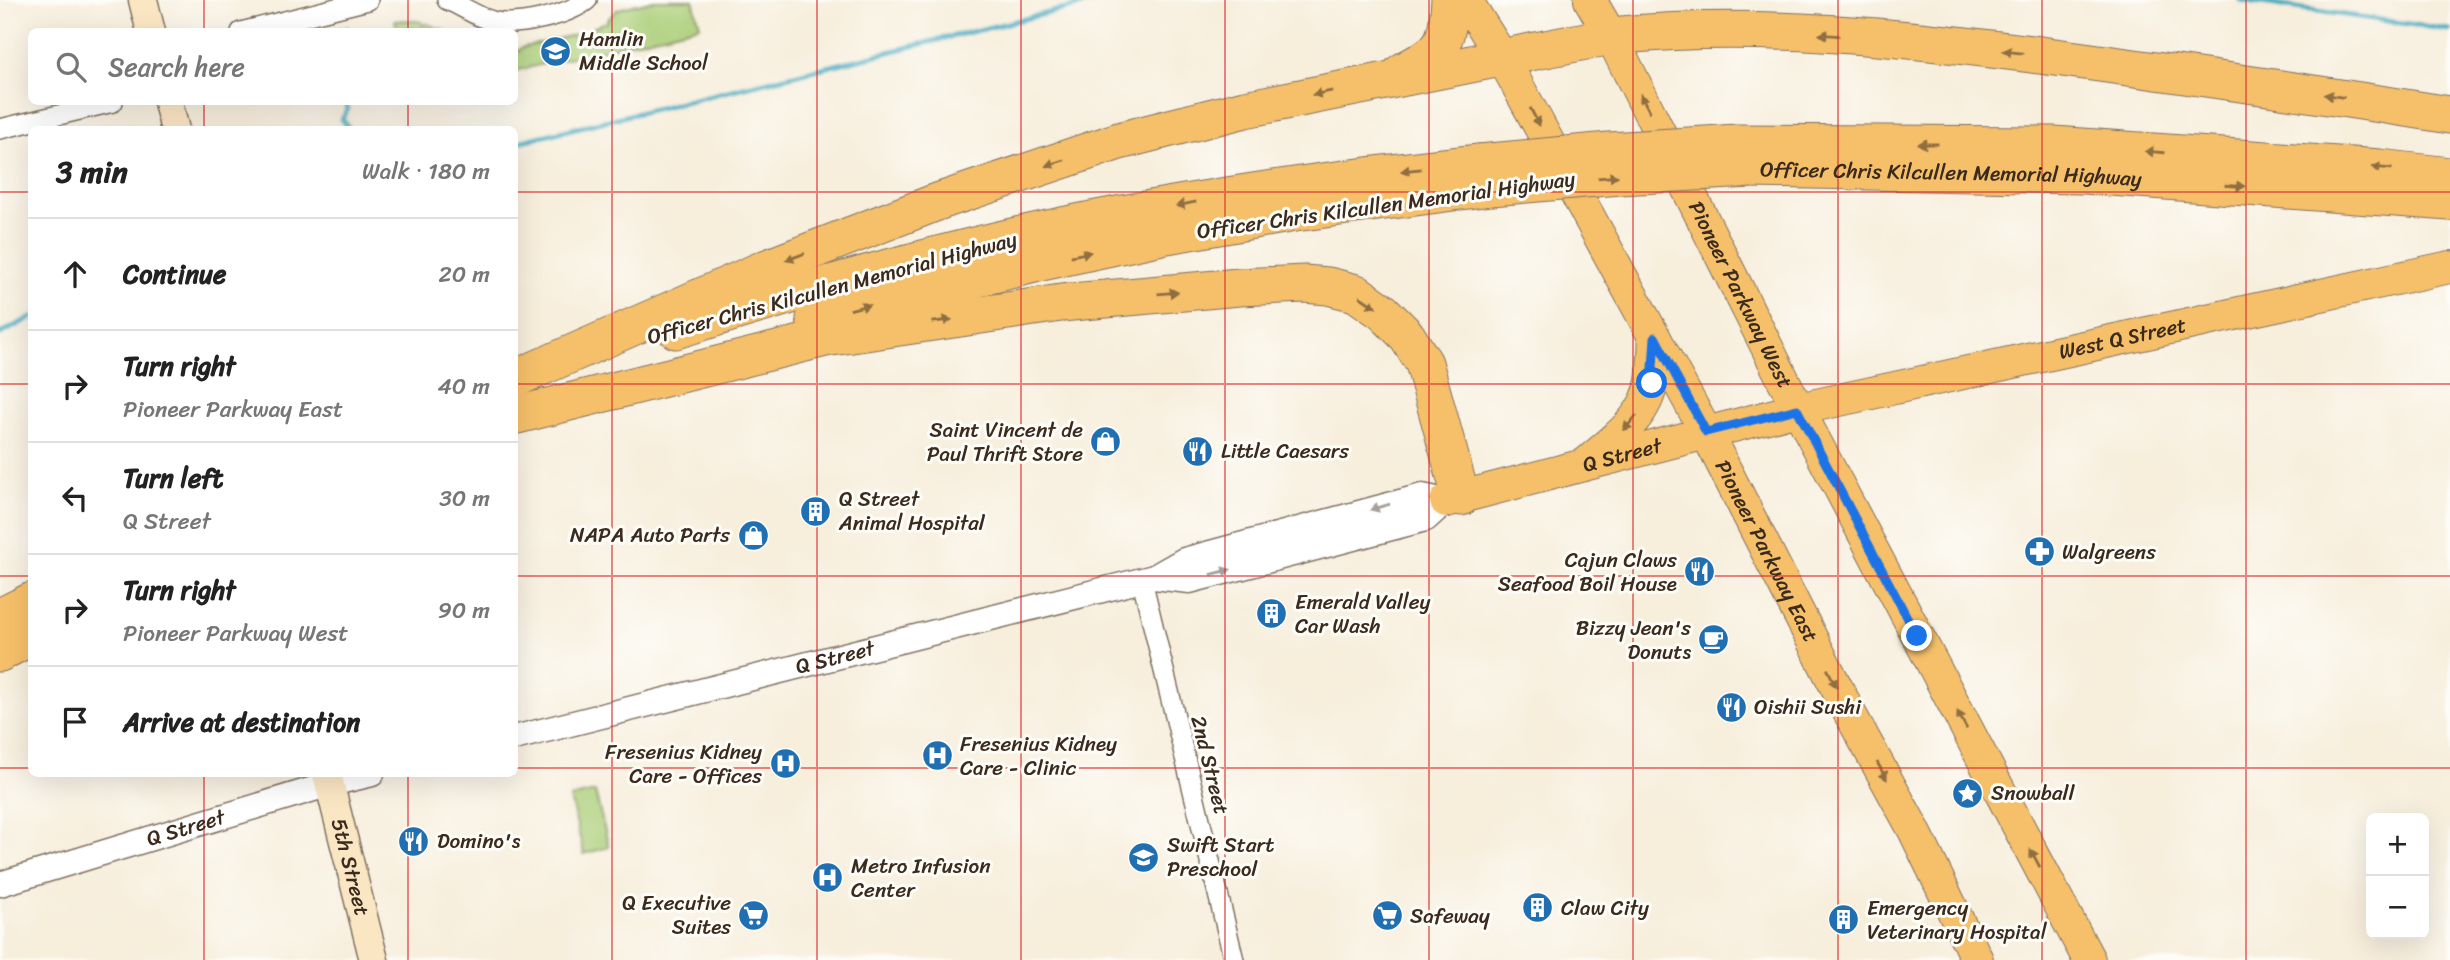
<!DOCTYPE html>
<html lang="en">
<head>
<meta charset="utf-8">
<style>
	:root { --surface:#fff; --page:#f6f6f6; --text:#222; --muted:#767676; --line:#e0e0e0 }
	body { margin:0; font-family:Sriracha,sans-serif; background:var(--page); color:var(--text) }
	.controls { position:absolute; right:21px; bottom:21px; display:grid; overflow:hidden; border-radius:10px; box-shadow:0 7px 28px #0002 }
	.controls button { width:63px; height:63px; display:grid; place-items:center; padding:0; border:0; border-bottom:2px solid var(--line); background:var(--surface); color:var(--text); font:35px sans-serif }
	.stop { position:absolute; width:21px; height:21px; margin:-16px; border:5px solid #1a73e8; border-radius:50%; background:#fff }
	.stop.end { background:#1a73e8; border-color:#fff; box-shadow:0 2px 7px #0008 }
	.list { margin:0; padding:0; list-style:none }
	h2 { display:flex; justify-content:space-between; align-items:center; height:91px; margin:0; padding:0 28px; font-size:30px }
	h2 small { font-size:23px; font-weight:400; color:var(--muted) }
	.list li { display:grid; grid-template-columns:46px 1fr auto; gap:21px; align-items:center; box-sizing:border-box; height:112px; padding:0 28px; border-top:2px solid var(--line) }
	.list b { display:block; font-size:26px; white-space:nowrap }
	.list p { margin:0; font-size:23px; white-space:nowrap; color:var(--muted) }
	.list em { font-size:23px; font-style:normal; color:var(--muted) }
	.icon { flex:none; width:38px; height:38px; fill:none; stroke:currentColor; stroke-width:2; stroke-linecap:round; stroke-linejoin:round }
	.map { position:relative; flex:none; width:2450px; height:960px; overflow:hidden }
	.search { position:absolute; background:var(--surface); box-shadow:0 7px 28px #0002; left:28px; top:28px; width:490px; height:77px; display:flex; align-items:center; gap:18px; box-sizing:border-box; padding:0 24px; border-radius:10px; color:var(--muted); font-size:26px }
	.panel { position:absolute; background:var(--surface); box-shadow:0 7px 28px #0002; left:28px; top:126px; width:490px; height:651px; border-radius:10px }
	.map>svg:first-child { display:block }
	.green { fill:#aace77; stroke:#727c4a; stroke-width:2 }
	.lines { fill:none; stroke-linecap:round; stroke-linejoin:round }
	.stream { stroke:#41aac1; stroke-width:5 }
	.minor-casing { stroke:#7d6f60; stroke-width:22 }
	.tertiary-casing { stroke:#7d6f60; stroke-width:27 }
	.secondary-casing { stroke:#7d6f60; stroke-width:31 }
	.primary-casing { stroke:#7d6f60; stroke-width:34 }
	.motorway-casing { stroke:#7d6f60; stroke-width:39 }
	.minor { stroke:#fff; stroke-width:19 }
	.tertiary { stroke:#fff; stroke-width:24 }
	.secondary { stroke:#fbe6c4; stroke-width:28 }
	.primary { stroke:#f6c06b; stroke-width:32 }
	.motorway { stroke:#f6c06b; stroke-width:37 }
	.motorway-bridge-casing { stroke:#7d6f60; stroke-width:39; stroke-linecap:butt }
	.motorway-bridge { stroke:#f6c06b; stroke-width:37 }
	.oneway { fill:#8f6e41 }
	.oneway2 { fill:#a79f9a }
	.route { stroke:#1a73e8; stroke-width:9 }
	.grid { fill:none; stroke:#d62828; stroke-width:2; stroke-opacity:0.55 }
	.labels { text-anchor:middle; stroke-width:6; stroke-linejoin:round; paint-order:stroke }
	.poi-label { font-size:21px; fill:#3b2a1e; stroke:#fdfcf7; text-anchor:start }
	.street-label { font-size:21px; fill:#3b2a1e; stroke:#fdfcf7 }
</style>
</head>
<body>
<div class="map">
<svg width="2450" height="960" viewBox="0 0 2450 960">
	<rect width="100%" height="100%" fill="#fdfcf7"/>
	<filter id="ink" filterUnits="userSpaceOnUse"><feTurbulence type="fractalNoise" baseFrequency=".0143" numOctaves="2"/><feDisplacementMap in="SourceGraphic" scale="14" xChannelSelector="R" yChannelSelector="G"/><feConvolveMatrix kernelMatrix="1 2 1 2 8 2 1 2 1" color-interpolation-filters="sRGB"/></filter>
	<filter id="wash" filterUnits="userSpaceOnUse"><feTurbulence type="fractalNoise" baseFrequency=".00686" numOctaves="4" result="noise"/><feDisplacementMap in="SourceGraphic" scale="28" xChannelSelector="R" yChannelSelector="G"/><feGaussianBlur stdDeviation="1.57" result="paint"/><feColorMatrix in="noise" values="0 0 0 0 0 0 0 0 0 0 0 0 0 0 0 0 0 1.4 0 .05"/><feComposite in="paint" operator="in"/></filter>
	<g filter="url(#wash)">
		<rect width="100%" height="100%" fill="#f7eedc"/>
		<!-- green -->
		<path class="green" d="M654 0H693L700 26 515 71V49L519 51 521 48 585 32 603 23H607V20L618 9Z
			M409 20 421 22 423 25 426 23 446 31C438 32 435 29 428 28 417 26 407 33 397 28L395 21Z
			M595 792 609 847 584 854 570 798Z"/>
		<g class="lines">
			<!-- stream -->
			<path class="stream" d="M2241 0 2450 30
				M339 29 340 32
				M346 32 347 28
				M346 102 348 109 342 119 350 130
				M514 143 1102 0
				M0 334 32 317"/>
		</g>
	</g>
	<g filter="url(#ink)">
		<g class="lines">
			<defs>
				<path id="minor" d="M447 0C462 6 477 17 492 21 516 28 568 15 587 0
					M241 32 368 0
					M0 129 113 102
					M1142 580 1234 960"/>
				<g id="tertiary">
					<path d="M1154 577 1190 581 1426 519 1446 501"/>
					<path id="s1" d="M514 738 1154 577 1184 560 1422 496 1446 501"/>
					<path id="s2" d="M0 884 330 784 372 774"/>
				</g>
				<g id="secondary">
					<path d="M143 0 151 32"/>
					<path d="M168 102 175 130"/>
					<path id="s3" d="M327 774 374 960"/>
				</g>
				<g id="primary">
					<path id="s4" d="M1466 0 1502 57 1706 432 1849 712 1914 830 1977 960"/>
					<path id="s5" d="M1590 0 1611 36 1798 409 2089 960"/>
					<path d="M1589 461C1614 439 1647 417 1652 381 1654 367 1654 352 1655 338"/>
					<path id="s6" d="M1446 501 1798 409 2450 267"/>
				</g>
				<g id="motorway">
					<path d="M1402 72C1442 50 1447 47 1450 0"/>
					<path d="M1737 143 2054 145 2380 168 2450 176"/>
					<path id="s7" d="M1751 169 2084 175 2450 202"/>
					<path d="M815 319 1042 262 1167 235 1295 213 1491 187"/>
					<path d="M676 330C794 293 914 259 1034 232 1181 200 1330 179 1479 163"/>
					<path d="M514 379 762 270 937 202 1119 141 1245 109 1611 36C1757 21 1910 38 2055 57 2187 75 2319 94 2450 115"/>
					<path d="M517 415 825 338 1061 303 1239 287 1304 284 1328 286 1356 293 1383 312 1406 335 1424 363 1461 497"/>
					<path d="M0 617 32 601"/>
					<path d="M0 653 32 636"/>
				</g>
			</defs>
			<!-- minor casing -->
			<use href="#minor" class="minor-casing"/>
			<!-- tertiary casing -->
			<use href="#tertiary" class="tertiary-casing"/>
			<!-- secondary casing -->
			<use href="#secondary" class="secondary-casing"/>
			<!-- primary casing -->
			<use href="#primary" class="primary-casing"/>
			<!-- motorway casing -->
			<use href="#motorway" class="motorway-casing"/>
			<!-- minor -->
			<use href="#minor" class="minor"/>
			<!-- tertiary -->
			<use href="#tertiary" class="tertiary"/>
			<!-- secondary -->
			<use href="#secondary" class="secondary"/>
			<!-- primary -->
			<use href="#primary" class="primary"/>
			<!-- motorway -->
			<use href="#motorway" class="motorway"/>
			<defs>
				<path id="motorway-bridge" d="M1479 163 1609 151 1737 143
					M1491 187 1620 176 1751 169"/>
			</defs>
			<!-- motorway-bridge casing -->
			<use href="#motorway-bridge" class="motorway-bridge-casing"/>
			<!-- motorway-bridge -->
			<use href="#motorway-bridge" class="motorway-bridge"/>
		</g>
		<!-- one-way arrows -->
		<defs><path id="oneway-solid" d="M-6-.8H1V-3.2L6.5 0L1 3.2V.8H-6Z" transform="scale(1.75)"/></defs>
		<g class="oneway">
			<use href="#oneway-solid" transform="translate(1829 35) rotate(-177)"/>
			<use href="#oneway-solid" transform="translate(2013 52) rotate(-173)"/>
			<use href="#oneway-solid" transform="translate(1322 93) rotate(168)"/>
			<use href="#oneway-solid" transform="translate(2334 96) rotate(-171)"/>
			<use href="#oneway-solid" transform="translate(1645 103) rotate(-117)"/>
			<use href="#oneway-solid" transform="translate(1535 117) rotate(62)"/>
			<use href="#oneway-solid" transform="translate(1928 144) rotate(-180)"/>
			<use href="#oneway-solid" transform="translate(2155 152) rotate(-176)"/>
			<use href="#oneway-solid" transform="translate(1055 163) rotate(162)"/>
			<use href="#oneway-solid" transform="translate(2382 168) rotate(-175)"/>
			<use href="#oneway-solid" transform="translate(1411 170) rotate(174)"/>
			<use href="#oneway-solid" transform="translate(1608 177) rotate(-5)"/>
			<use href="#oneway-solid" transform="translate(2235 186) rotate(4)"/>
			<use href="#oneway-solid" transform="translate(1186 204) rotate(169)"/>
			<use href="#oneway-solid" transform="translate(1081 254) rotate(-12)"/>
			<use href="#oneway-solid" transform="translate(795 257) rotate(159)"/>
			<use href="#oneway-solid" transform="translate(1168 293) rotate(-5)"/>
			<use href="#oneway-solid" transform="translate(1368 302) rotate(34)"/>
			<use href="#oneway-solid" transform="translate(860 307) rotate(-14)"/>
			<use href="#oneway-solid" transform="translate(942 321) rotate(-8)"/>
			<use href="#oneway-solid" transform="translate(1630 423) rotate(131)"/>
			<use href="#oneway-solid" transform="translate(1832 678) rotate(63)"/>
			<use href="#oneway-solid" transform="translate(1962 720) rotate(-118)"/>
			<use href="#oneway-solid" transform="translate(1882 771) rotate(61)"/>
			<use href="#oneway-solid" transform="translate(2035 858) rotate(-118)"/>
		</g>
		<g class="oneway2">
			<use href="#oneway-solid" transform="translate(1380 507) rotate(164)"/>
			<use href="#oneway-solid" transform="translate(1221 572) rotate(-15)"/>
		</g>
	</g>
	<g class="lines" filter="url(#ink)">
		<!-- route -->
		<path class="route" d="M1652 383 1655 337 1706 432 1797 409 1917 636"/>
	</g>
	<!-- grid -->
	<path class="grid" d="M204 0V32M408 0V32M612 0V960M817 0V960M1021 0V960M1225 0V960M1429 0V960M1633 0V960M1838 0V960M2042 0V960M2246 0V960M204 102V130M408 102V130M0 192H32M514 192H2450M0 384H32M514 384H2450M0 576H32M514 576H2450M0 768H32M514 768H2450M204 774V960M408 774V960"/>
	<!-- icons -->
	<defs>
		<symbol id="school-disc" viewBox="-11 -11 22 22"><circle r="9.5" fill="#1f6fb2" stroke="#fdfcf7"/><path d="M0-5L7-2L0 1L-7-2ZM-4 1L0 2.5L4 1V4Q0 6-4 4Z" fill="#fff"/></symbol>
		<symbol id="shop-disc" viewBox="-11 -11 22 22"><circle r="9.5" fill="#1f6fb2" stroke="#fdfcf7"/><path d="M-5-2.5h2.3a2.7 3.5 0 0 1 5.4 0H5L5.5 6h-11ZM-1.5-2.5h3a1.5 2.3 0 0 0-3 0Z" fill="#fff"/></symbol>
		<symbol id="restaurant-disc" viewBox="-11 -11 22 22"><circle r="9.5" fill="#1f6fb2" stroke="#fdfcf7"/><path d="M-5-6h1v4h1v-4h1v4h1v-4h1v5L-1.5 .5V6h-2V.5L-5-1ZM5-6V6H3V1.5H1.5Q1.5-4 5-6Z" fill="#fff"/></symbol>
		<symbol id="building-disc" viewBox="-11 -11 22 22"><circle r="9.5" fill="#1f6fb2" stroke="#fdfcf7"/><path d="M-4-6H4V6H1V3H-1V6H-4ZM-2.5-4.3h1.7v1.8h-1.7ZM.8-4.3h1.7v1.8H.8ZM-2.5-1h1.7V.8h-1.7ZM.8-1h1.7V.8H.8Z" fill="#fff"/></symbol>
		<symbol id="pharmacy-disc" viewBox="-11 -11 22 22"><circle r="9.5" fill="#1f6fb2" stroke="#fdfcf7"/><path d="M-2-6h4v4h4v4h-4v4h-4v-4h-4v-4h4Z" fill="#fff"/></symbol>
		<symbol id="cafe-disc" viewBox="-11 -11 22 22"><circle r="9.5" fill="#1f6fb2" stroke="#fdfcf7"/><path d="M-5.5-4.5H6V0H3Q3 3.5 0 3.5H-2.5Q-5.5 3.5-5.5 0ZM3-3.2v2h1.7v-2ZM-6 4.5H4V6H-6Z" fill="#fff"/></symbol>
		<symbol id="hospital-disc" viewBox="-11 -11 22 22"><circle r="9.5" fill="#1f6fb2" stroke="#fdfcf7"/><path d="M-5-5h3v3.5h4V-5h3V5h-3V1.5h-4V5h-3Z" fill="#fff"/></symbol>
		<symbol id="sight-disc" viewBox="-11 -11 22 22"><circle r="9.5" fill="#1f6fb2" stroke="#fdfcf7"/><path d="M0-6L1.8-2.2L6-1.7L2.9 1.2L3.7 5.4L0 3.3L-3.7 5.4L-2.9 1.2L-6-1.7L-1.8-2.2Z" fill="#fff"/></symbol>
		<symbol id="supermarket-disc" viewBox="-11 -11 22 22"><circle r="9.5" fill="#1f6fb2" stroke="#fdfcf7"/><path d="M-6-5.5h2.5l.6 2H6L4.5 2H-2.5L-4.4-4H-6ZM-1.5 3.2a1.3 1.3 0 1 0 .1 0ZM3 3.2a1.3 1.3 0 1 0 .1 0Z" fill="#fff"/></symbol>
	</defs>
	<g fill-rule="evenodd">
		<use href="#school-disc" x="538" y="34" width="35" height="35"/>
		<use href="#shop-disc" x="1088" y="424" width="35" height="35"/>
		<use href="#restaurant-disc" x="1180" y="434" width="35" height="35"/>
		<use href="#building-disc" x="798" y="494" width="35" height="35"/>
		<use href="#shop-disc" x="736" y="518" width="35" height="35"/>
		<use href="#pharmacy-disc" x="2022" y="534" width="35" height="35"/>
		<use href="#restaurant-disc" x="1682" y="554" width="35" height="35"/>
		<use href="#building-disc" x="1254" y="596" width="35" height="35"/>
		<use href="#cafe-disc" x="1696" y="622" width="35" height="35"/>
		<use href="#restaurant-disc" x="1714" y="690" width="35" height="35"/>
		<use href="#hospital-disc" x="920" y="738" width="35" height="35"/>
		<use href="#hospital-disc" x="768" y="746" width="35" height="35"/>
		<use href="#sight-disc" x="1950" y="776" width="35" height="35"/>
		<use href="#restaurant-disc" x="396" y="824" width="35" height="35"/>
		<use href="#school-disc" x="1126" y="840" width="35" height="35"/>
		<use href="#hospital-disc" x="810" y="860" width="35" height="35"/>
		<use href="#building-disc" x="1520" y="890" width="35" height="35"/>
		<use href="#supermarket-disc" x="736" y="898" width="35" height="35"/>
		<use href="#supermarket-disc" x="1370" y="898" width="35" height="35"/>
		<use href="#building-disc" x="1826" y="902" width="35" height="35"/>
	</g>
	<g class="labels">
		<!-- poi labels -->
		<g class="poi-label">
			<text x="579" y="46">Hamlin<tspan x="579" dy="24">Middle School</tspan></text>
			<text x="1083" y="437" text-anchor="end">Saint Vincent de<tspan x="1083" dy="24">Paul Thrift Store</tspan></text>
			<text x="1221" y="458">Little Caesars</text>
			<text x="839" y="506">Q Street<tspan x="839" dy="24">Animal Hospital</tspan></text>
			<text x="730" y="542" text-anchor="end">NAPA Auto Parts</text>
			<text x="2062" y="559">Walgreens</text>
			<text x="1677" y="567" text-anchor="end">Cajun Claws<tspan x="1677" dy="24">Seafood Boil House</tspan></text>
			<text x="1295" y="609">Emerald Valley<tspan x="1295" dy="24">Car Wash</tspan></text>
			<text x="1691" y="635" text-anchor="end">Bizzy Jean's<tspan x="1691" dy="24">Donuts</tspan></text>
			<text x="1754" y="714">Oishii Sushi</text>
			<text x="960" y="751">Fresenius Kidney<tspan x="960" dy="24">Care - Clinic</tspan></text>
			<text x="762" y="759" text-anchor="end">Fresenius Kidney<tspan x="762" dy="24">Care - Offices</tspan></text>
			<text x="1991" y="800">Snowball</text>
			<text x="437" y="848">Domino's</text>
			<text x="1167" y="852">Swift Start<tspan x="1167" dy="24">Preschool</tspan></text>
			<text x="851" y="873">Metro Infusion<tspan x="851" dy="24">Center</tspan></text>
			<text x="731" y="910" text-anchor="end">Q Executive<tspan x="731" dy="24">Suites</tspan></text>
			<text x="1561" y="915">Claw City</text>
			<text x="1867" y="915">Emergency<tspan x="1867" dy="24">Veterinary Hospital</tspan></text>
			<text x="1410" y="923">Safeway</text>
		</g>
		<!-- street labels -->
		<g class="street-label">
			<text dy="7" stroke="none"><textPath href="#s7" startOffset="200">Officer Chris Kilcullen Memorial Highway</textPath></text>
			<text transform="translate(1386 205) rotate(-8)" y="7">Officer Chris Kilcullen Memorial Highway</text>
			<text transform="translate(832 288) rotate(-15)" y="7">Officer Chris Kilcullen Memorial Highway</text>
			<text dy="7" stroke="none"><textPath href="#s5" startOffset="331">Pioneer Parkway West</textPath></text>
			<text dy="7" stroke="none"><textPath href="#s6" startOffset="696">West Q Street</textPath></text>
			<text dy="7" stroke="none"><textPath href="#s6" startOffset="182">Q Street</textPath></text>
			<text dy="7" stroke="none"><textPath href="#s4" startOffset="628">Pioneer Parkway East</textPath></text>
			<text dy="7" stroke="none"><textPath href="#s1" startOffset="331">Q Street</textPath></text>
			<text transform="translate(1210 765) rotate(76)" y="7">2nd Street</text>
			<text dy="7" stroke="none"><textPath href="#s2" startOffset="194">Q Street</textPath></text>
			<text dy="7" stroke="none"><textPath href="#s3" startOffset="96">5th Street</textPath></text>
		</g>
	</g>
</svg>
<div class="controls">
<button>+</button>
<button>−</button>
</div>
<div class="stop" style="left:1652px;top:383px"></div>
<div class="stop end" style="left:1917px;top:636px"></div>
<div class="search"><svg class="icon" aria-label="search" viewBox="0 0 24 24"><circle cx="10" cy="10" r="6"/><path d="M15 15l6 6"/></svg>Search here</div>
<section class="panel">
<h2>3 min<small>Walk · 180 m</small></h2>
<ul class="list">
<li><svg class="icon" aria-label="ahead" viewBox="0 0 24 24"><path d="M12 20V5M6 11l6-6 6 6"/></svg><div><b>Continue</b></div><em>20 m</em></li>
<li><svg class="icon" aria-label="right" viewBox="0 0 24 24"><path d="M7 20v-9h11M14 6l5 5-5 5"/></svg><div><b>Turn right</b><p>Pioneer Parkway East</p></div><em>40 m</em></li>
<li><svg class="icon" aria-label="left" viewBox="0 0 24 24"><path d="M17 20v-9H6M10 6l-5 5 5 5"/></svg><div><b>Turn left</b><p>Q Street</p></div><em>30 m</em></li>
<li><svg class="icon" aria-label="right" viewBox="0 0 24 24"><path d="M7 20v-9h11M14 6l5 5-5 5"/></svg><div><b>Turn right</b><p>Pioneer Parkway West</p></div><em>90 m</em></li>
<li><svg class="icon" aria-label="arrive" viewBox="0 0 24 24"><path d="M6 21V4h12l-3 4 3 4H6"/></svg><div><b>Arrive at destination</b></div></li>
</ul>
</section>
</div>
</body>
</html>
